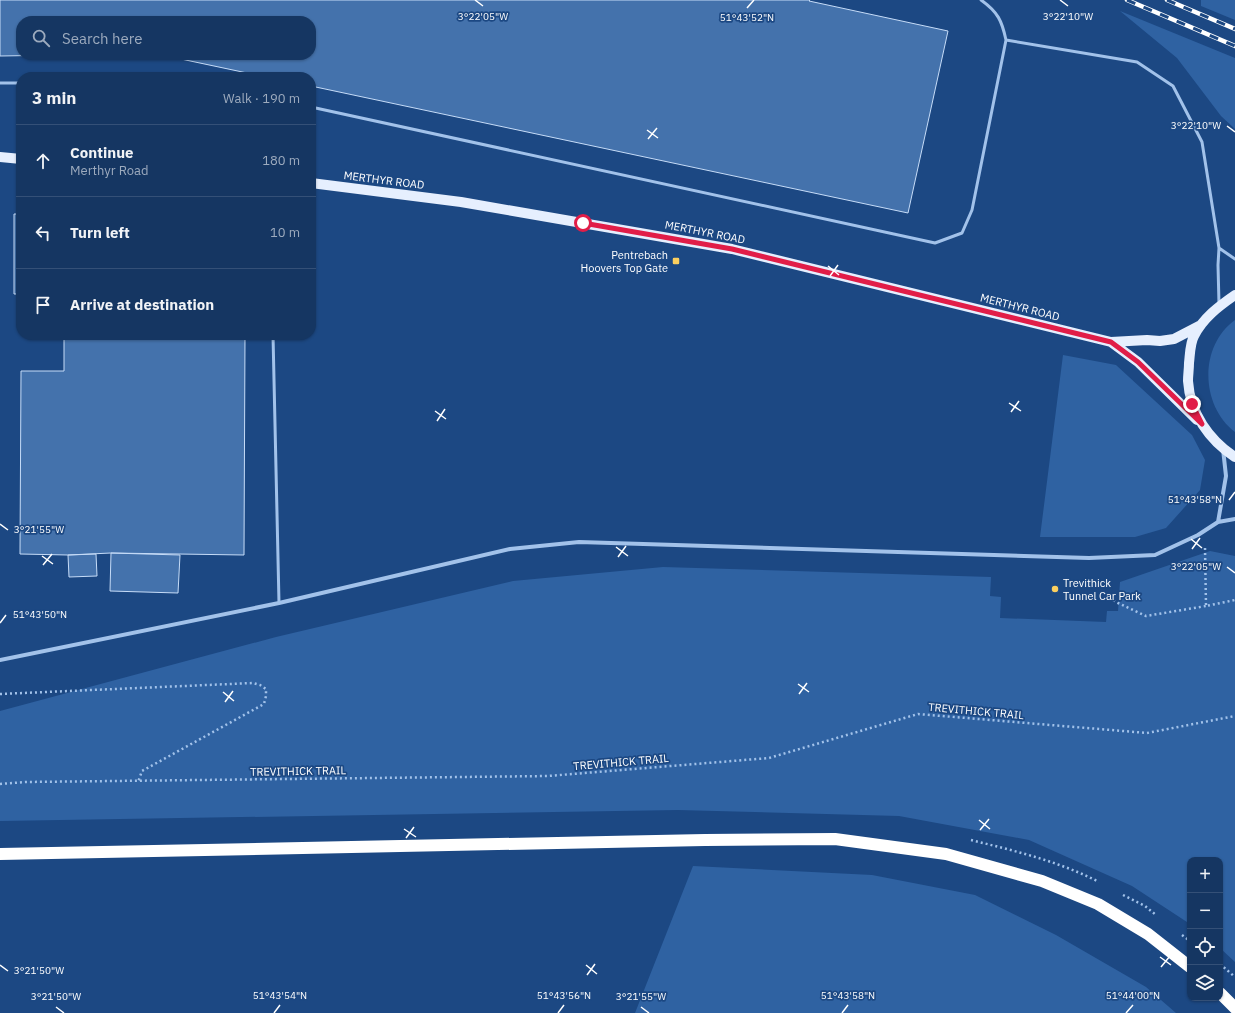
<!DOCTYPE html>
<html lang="en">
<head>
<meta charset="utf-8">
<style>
	:root { --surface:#153662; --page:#1e3e68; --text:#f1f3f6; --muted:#9dabbe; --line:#345077 }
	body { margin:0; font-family:"IBM Plex Sans",sans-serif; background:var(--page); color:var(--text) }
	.controls { position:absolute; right:12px; bottom:12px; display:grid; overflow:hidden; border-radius:8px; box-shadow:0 1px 3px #0004 }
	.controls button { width:36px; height:36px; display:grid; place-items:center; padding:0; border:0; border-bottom:1px solid var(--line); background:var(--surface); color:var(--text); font:20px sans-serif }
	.stop { position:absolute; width:12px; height:12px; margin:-9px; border:3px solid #e11d48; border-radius:50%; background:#fff }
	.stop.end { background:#e11d48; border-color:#fff; box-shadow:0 1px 4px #0008 }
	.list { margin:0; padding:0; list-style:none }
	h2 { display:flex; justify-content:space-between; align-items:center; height:52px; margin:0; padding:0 16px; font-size:17px }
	h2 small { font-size:13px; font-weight:400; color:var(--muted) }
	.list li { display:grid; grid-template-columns:26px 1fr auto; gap:12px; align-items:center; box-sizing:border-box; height:72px; padding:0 16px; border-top:1px solid var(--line) }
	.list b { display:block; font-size:15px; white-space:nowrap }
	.list p { margin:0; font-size:13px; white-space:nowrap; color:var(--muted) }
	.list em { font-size:13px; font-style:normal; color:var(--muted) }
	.icon { flex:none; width:22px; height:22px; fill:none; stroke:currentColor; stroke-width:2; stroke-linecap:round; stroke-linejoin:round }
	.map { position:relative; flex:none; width:1235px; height:1013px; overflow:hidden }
	.search { position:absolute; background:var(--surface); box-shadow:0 1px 3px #0004; left:16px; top:16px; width:300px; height:44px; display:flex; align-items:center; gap:10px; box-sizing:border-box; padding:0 14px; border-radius:16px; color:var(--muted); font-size:15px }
	.panel { position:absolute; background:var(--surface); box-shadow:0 1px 3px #0004; left:16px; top:72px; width:300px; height:268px; border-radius:16px }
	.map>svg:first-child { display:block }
	.green { fill:#2f62a2 }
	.building { fill:#4472ac; stroke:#c6dcf8 }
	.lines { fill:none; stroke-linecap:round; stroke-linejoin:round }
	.path { stroke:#a2c2ea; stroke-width:2.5; stroke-dasharray:2 3; stroke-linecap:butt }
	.lane { stroke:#a2c2ea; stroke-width:3 }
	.street { stroke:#a2c2ea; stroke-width:4 }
	.primary { stroke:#e6effe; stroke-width:10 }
	.highway { stroke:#fff; stroke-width:12 }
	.rail-casing { stroke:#fff; stroke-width:4.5 }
	.rail { stroke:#1c4883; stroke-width:3; stroke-dasharray:9; stroke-linecap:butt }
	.route { stroke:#e11d48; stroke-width:5 }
	.ticks { fill:none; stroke:#fff; stroke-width:1.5 }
	.poi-dot { fill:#fbcf5f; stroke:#1c4883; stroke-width:1.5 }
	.labels { text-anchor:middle; stroke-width:3.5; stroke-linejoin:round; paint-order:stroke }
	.street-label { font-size:11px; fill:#fff; stroke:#1c4883 }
	.poi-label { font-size:11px; fill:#fff; stroke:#1c4883; text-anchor:end }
	.ticks-label { font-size:10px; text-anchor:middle; fill:#fff; stroke:#1c4883; stroke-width:3.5; stroke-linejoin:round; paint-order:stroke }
</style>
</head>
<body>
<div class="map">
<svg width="1235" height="1013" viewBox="0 0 1235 1013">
	<rect width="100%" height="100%" fill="#1c4883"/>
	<!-- green -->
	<path class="green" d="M1201 0H1235V20L1201 6Z
		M1120 11 1235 58V129L1221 116 1177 58Z
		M1235 320V432C1200 405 1199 346 1235 320Z
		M1063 355 1116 365 1192 435 1205 460 1200 490 1166 528 1135 537H1040Z
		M1210 551 1235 556V962L1220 948V860H1190V924L1132 886 1029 840 899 816 678 810 0 821V711L276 637 513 581 663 567 991 577 990 596 1001 597 1000 618 1106 622 1107 611H1118L1120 582Z
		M693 866 872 875 975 895 1056 935 1146 987 1176 1013H635Z"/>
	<!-- building -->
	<path class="building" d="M0 0H810L809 1 948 31 908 213 311 86V77H266L162 55H311V21H21V55H62L0 56Z
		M14 214H21V294H14Z
		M64 335H245L244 555 111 553 68 555 20 554 21 371H64Z
		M111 553 180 555 178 593 110 591Z
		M96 554 97 576 69 577 68 555Z"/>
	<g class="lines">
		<!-- path -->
		<path class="path" d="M1205 548 1206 606 1235 600
			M1100 593 1118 603 1146 616 1206 606
			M0 694 253 683 260 685 266 689V696L264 704 142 771 138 782
			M0 784 26 782 548 776 769 758 918 714 1147 733 1235 716
			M971 840C1015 851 1058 861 1099 882
			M1123 895 1145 906 1156 915
			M1182 935 1190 941
			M1220 964 1235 977"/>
		<!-- lane -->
		<path class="lane" d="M1006 40 1137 62 1173 86 1202 142 1219 248 1218 265 1219 304
			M0 83H21
			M311 107 935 243 962 233 972 210 1006 40C1002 21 998 12 981 0
			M1219 248 1235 259
			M273 335 279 603"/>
		<!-- street -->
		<path class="street" d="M1218 522 1226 476 1223 449
			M0 660 279 603 510 549 579 542 1089 558 1155 555 1198 535 1218 522 1235 519"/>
		<!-- primary -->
		<path class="primary" d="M0 157 21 159
			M311 183 461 202 732 249 1111 342 1147 340 1160 341 1174 339 1201 325
			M1235 295C1219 306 1203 318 1194 336 1190 343 1190 355 1189 363 1189 369 1188 375 1188 381 1190 413 1209 440 1235 457
			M1111 342 1138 362 1197 420"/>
		<!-- highway -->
		<path class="highway" d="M0 854 705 840 835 839 946 854 1042 881 1098 904 1148 934 1190 967
			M1220 993 1235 1008"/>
		<defs>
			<path id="rail" d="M1127 0 1235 46
				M1167 0 1235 29"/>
		</defs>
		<!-- rail casing -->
		<use href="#rail" class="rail-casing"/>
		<!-- rail -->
		<use href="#rail" class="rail"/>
	</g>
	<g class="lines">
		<!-- route -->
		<path class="route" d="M583 223 732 249 1111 342 1138 362 1202 424 1192 404"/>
	</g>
	<!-- ticks -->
	<path class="ticks" d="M475 0 483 6M1060 0 1068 6M747 8 754 0M1227 126 1235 132M647 130 658 138M648 139 657 128M828 266 839 275M830 276 838 265M1009 403 1021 411M435 411 446 419M1011 412 1019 401M437 421 445 409M1229 500 1235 492M0 524 8 530M1191 539 1202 548M616 547 628 556M1192 549 1200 538M42 556 53 564M618 557 626 546M43 565 52 554M1227 567 1235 573M0 623 6 615M798 684 809 692M223 692 234 701M799 694 807 683M225 702 233 691M979 820 990 829M404 829 416 837M980 830 989 819M406 838 414 827M1160 957 1171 965M0 965 8 971M586 965 597 974M1161 967 1170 956M587 975 595 964M56 1007 64 1013M641 1007 649 1013M274 1013 280 1005M558 1013 564 1005M842 1013 848 1005M1126 1013 1133 1005"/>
	<!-- markers -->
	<g class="poi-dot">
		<rect x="672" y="257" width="8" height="8" rx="2"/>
		<circle cx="1055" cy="589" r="4"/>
	</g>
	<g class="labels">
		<!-- street labels -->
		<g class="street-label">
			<text transform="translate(384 180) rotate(7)" y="4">MERTHYR ROAD</text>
			<text transform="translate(705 232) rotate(11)" y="4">MERTHYR ROAD</text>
			<text transform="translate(1020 307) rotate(14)" y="4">MERTHYR ROAD</text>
			<text transform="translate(976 711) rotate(5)" y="4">TREVITHICK TRAIL</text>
			<text transform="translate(621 762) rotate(-5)" y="4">TREVITHICK TRAIL</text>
			<text transform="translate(298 771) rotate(-1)" y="4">TREVITHICK TRAIL</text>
		</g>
		<!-- poi labels -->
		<g class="poi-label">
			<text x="668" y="259">Pentrebach<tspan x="668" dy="13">Hoovers Top Gate</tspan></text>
			<text x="1063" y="587" text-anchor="start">Trevithick<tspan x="1063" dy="13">Tunnel Car Park</tspan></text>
		</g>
	</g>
	<g class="ticks-label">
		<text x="483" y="20">3°22'05"W</text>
		<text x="1068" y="20">3°22'10"W</text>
		<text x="747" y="21">51°43'52"N</text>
		<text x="1196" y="129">3°22'10"W</text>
		<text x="1195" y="503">51°43'58"N</text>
		<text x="39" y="533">3°21'55"W</text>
		<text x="1196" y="570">3°22'05"W</text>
		<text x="40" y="618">51°43'50"N</text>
		<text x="39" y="974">3°21'50"W</text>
		<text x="280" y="999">51°43'54"N</text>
		<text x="564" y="999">51°43'56"N</text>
		<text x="848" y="999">51°43'58"N</text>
		<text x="1133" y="999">51°44'00"N</text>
		<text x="56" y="1000">3°21'50"W</text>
		<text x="641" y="1000">3°21'55"W</text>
	</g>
</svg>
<div class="controls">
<button>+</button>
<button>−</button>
<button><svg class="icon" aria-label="locate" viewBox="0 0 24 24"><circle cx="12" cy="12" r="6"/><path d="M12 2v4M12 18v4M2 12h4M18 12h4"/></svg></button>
<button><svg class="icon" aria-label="layers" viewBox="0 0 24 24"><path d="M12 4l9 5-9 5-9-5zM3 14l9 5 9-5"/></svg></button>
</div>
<div class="stop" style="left:583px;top:223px"></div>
<div class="stop end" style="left:1192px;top:404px"></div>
<div class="search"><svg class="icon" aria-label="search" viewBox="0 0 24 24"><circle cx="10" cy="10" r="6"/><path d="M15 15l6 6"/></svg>Search here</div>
<section class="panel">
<h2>3 min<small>Walk · 190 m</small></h2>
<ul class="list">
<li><svg class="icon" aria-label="ahead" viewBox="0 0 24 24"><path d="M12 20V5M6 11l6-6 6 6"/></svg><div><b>Continue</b><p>Merthyr Road</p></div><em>180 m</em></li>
<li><svg class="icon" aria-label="left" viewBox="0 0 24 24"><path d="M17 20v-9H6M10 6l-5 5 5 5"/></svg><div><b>Turn left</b></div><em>10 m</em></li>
<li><svg class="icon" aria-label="arrive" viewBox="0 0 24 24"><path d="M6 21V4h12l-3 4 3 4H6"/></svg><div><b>Arrive at destination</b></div></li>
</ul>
</section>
</div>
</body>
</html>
